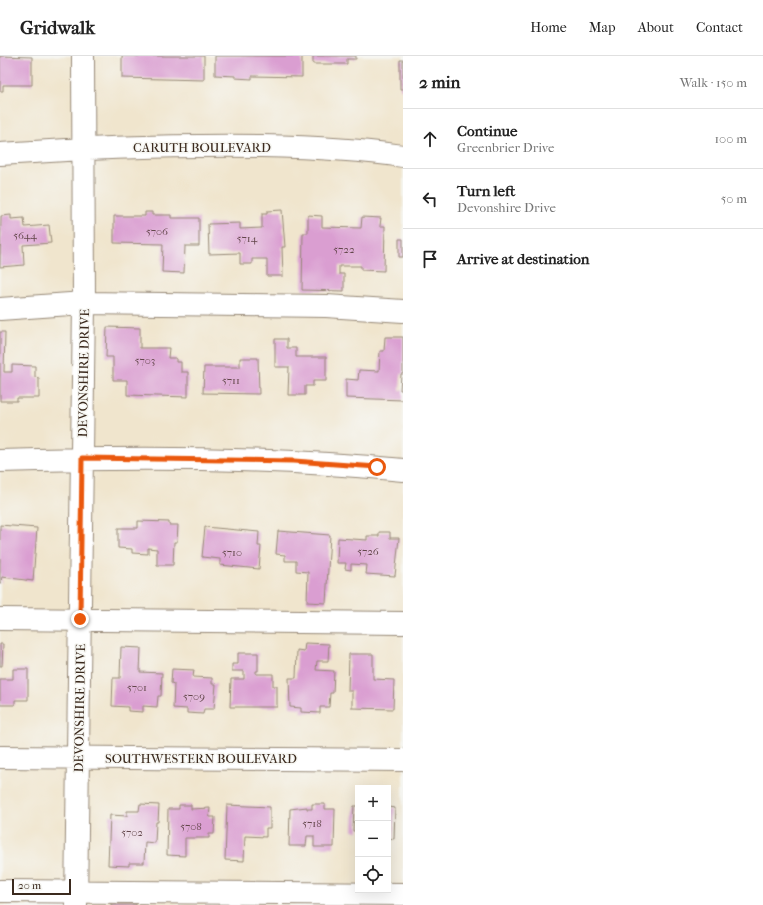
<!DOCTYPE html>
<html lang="en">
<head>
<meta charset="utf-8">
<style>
	:root { --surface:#fff; --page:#f6f6f6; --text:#222; --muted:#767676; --line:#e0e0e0 }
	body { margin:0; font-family:"IM FELL French Canon",serif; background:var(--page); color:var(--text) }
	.controls { position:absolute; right:12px; bottom:12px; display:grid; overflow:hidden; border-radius:0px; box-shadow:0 4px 16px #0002 }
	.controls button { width:36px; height:36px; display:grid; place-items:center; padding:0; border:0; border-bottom:1px solid var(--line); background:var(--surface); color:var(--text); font:20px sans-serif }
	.scale { position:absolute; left:12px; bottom:10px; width:59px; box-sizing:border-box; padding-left:4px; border:2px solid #3b2a1e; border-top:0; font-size:11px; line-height:14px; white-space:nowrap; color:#3b2a1e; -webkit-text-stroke:3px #f6f6f2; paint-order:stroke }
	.stop { position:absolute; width:12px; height:12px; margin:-9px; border:3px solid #ea580c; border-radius:50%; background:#fff }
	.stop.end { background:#ea580c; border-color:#fff; box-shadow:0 1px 4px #0008 }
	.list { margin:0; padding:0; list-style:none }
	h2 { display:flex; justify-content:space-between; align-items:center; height:52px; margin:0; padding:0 16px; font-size:17px }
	h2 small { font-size:13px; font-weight:400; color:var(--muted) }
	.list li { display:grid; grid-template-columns:26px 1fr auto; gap:12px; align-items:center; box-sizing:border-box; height:60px; padding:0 16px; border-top:1px solid var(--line) }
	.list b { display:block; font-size:15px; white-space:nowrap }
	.list p { margin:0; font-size:13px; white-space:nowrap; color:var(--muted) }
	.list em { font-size:13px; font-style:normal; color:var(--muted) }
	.icon { flex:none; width:22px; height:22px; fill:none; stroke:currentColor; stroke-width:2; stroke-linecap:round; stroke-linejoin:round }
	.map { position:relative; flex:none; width:403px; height:849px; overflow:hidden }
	header { display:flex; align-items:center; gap:24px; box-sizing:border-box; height:56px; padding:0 20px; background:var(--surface); border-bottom:1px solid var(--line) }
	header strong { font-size:19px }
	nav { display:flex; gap:22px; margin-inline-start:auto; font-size:14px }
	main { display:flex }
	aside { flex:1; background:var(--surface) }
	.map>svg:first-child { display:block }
	.building { fill:#da9ed1 }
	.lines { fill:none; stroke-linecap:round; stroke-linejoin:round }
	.minor-casing { stroke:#968876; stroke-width:24 }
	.minor { stroke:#fff; stroke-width:22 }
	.route { stroke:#ea580c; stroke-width:5 }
	.labels { text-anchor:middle; stroke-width:3; stroke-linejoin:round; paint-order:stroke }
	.number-label { font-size:11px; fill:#63474b }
	.street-label { font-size:13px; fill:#3b2a1e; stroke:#f6f6f2 }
</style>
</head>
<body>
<header>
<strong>Gridwalk</strong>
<nav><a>Home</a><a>Map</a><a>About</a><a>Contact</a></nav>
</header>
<main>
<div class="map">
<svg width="403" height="849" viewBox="0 0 403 849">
	<rect width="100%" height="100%" fill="#f6f6f2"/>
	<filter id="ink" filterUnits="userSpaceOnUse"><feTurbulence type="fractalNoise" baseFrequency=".025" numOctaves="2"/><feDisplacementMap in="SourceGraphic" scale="8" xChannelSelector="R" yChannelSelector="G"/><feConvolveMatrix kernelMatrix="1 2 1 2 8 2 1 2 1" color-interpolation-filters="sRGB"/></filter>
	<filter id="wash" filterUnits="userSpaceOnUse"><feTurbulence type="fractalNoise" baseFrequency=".012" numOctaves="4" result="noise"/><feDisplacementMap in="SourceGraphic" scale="16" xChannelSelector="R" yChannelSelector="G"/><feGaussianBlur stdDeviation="0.9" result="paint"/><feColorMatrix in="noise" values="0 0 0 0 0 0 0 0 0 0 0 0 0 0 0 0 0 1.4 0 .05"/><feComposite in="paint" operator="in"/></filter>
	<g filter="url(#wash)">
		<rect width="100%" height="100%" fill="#f0e5cd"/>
		<g id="blocks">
			<!-- building -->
			<path class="building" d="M0 0 32 1V29H3V35H0Z
				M122 0H204V24L122 22Z
				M215 0H302V21L252 20V23L235 22V20L215 19Z
				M313 0H356V3H347V8H313Z
				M400 4H403V33H400Z
				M282 154 285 191H282L283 220H267V203H252V208H240V197L209 198 208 168 240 167V173L262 172V158H267V155Z
				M145 156H152V159H171V162H199V190H185L184 217 162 216 163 188 114 187V160H145Z
				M11 159V163L24 162 25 171 49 169 51 187 23 189 24 209 0 211 1 160Z
				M308 159 322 160V171L361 172 362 161 381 162 380 170H385L384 215 361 214V210H339V218H344V235L302 234 303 177H308Z
				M399 183H403V201H399Z
				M107 271 140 272V292H169L168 302H176V306H181V316H188V341L127 339V324H113V301H106Z
				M0 276H5L4 316H12V309L35 310V321L39 322V342H17V345H0Z
				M385 281H403V318H401L400 334H403V344L346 342V323L358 324 359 314 379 315 380 295H384Z
				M275 283H287V292H296V301H326V325H313V330H305V339H288L289 311H275Z
				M240 302H258L259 338 203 337 204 311H240Z
				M138 465 169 466V469H178L177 486H174L173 509H157V493L148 492V498L132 497V493L118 492V472H138Z
				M0 469 37 472 33 525 2 521 1 527H0Z
				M205 471 259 476 258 490H261L259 513 220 509V503L202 501Z
				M278 475 330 479 326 547 307 546 308 516 296 515V505H285V499L276 498Z
				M379 476H390V482H399L395 520 366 518 367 509 351 508V514L345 513 346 507H337L338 482 367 484V480H379Z
				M305 587 329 588 328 605H317L316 614 334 615 333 637H330L329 651H320V657L301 656V652L290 651 289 622H296L297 594 304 595Z
				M0 588H3L2 610H0Z
				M121 591 141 592 140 616 162 617 161 640H158L157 651 143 650V656L128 655V651L112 650 113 622H120Z
				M238 597H258V615H256V618H273V630H277V651H230L231 623H244V615H232V608H238Z
				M349 598H373V623L394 624 393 653 352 652V635H348Z
				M13 613H28V644H15V649H0V623H13Z
				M172 613 194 614 193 621 212 622V628H216L214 653H204L203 658 187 657V653L173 652 174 628 171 627Z
				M140 748 159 749 158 766H156L155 787 145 786 144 807H129V810L108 809 110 759 127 760V755H139Z
				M312 748H325V753H335L334 791H314V780H307L306 790H289L290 753 307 751V753H312Z
				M179 749H191V753L210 752 209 761H215L214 778H209V782H185V800L167 799 168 753H179Z
				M227 749 270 751V772H266V781L245 780 244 805 225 804Z
				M354 750H358V775H353Z
				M388 751 395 752 394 783 388 782Z
				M111 843 136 844V849H111Z"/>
		</g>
	</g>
	<g filter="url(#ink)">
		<use href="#blocks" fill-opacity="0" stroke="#968876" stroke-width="1"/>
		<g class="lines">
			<defs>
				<path id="minor" d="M0 98C87 92 174 89 261 90 308 91 356 93 403 100
					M0 253 84 247 326 250 403 255
					M0 405C134 401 269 401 403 414
					M0 563 403 567
					M0 701 403 704
					M0 835 403 838
					M76 849 84 247 83 0"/>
			</defs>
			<!-- minor casing -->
			<use href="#minor" class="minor-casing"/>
			<!-- minor -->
			<use href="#minor" class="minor"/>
		</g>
	</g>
	<g class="lines" filter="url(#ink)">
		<!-- route -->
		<path class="route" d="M80 563 82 402 294 405 377 411"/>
	</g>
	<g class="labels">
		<!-- number labels -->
		<g class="number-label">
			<text x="157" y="179">5706</text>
			<text x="25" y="183">5644</text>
			<text x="247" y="186">5714</text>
			<text x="344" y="197">5722</text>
			<text x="145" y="308">5703</text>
			<text x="231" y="328">5711</text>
			<text x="368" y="499">5726</text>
			<text x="232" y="500">5710</text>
			<text x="137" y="635">5701</text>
			<text x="194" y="644">5709</text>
			<text x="312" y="771">5718</text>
			<text x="191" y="774">5708</text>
			<text x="132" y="780">5702</text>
		</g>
		<!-- street labels -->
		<g class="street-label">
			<text x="202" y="96">CARUTH BOULEVARD</text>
			<text transform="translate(83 317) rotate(-89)" y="5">DEVONSHIRE DRIVE</text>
			<text transform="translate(79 652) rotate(-89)" y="5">DEVONSHIRE DRIVE</text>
			<text x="201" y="707">SOUTHWESTERN BOULEVARD</text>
		</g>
	</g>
</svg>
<div class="controls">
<button>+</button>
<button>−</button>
<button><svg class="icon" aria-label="locate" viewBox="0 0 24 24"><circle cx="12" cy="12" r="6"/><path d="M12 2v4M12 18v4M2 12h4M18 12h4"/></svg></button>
</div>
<div class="scale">20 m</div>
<div class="stop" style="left:377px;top:411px"></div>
<div class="stop end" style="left:80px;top:563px"></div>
</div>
<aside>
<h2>2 min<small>Walk · 150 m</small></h2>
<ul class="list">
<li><svg class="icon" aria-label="ahead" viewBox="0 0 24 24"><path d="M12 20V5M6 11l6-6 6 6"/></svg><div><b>Continue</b><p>Greenbrier Drive</p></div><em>100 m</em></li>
<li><svg class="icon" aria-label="left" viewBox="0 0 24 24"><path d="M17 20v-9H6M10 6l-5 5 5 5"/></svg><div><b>Turn left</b><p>Devonshire Drive</p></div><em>50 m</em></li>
<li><svg class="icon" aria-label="arrive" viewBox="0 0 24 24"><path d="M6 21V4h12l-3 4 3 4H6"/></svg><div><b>Arrive at destination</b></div></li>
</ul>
</aside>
</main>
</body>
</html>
